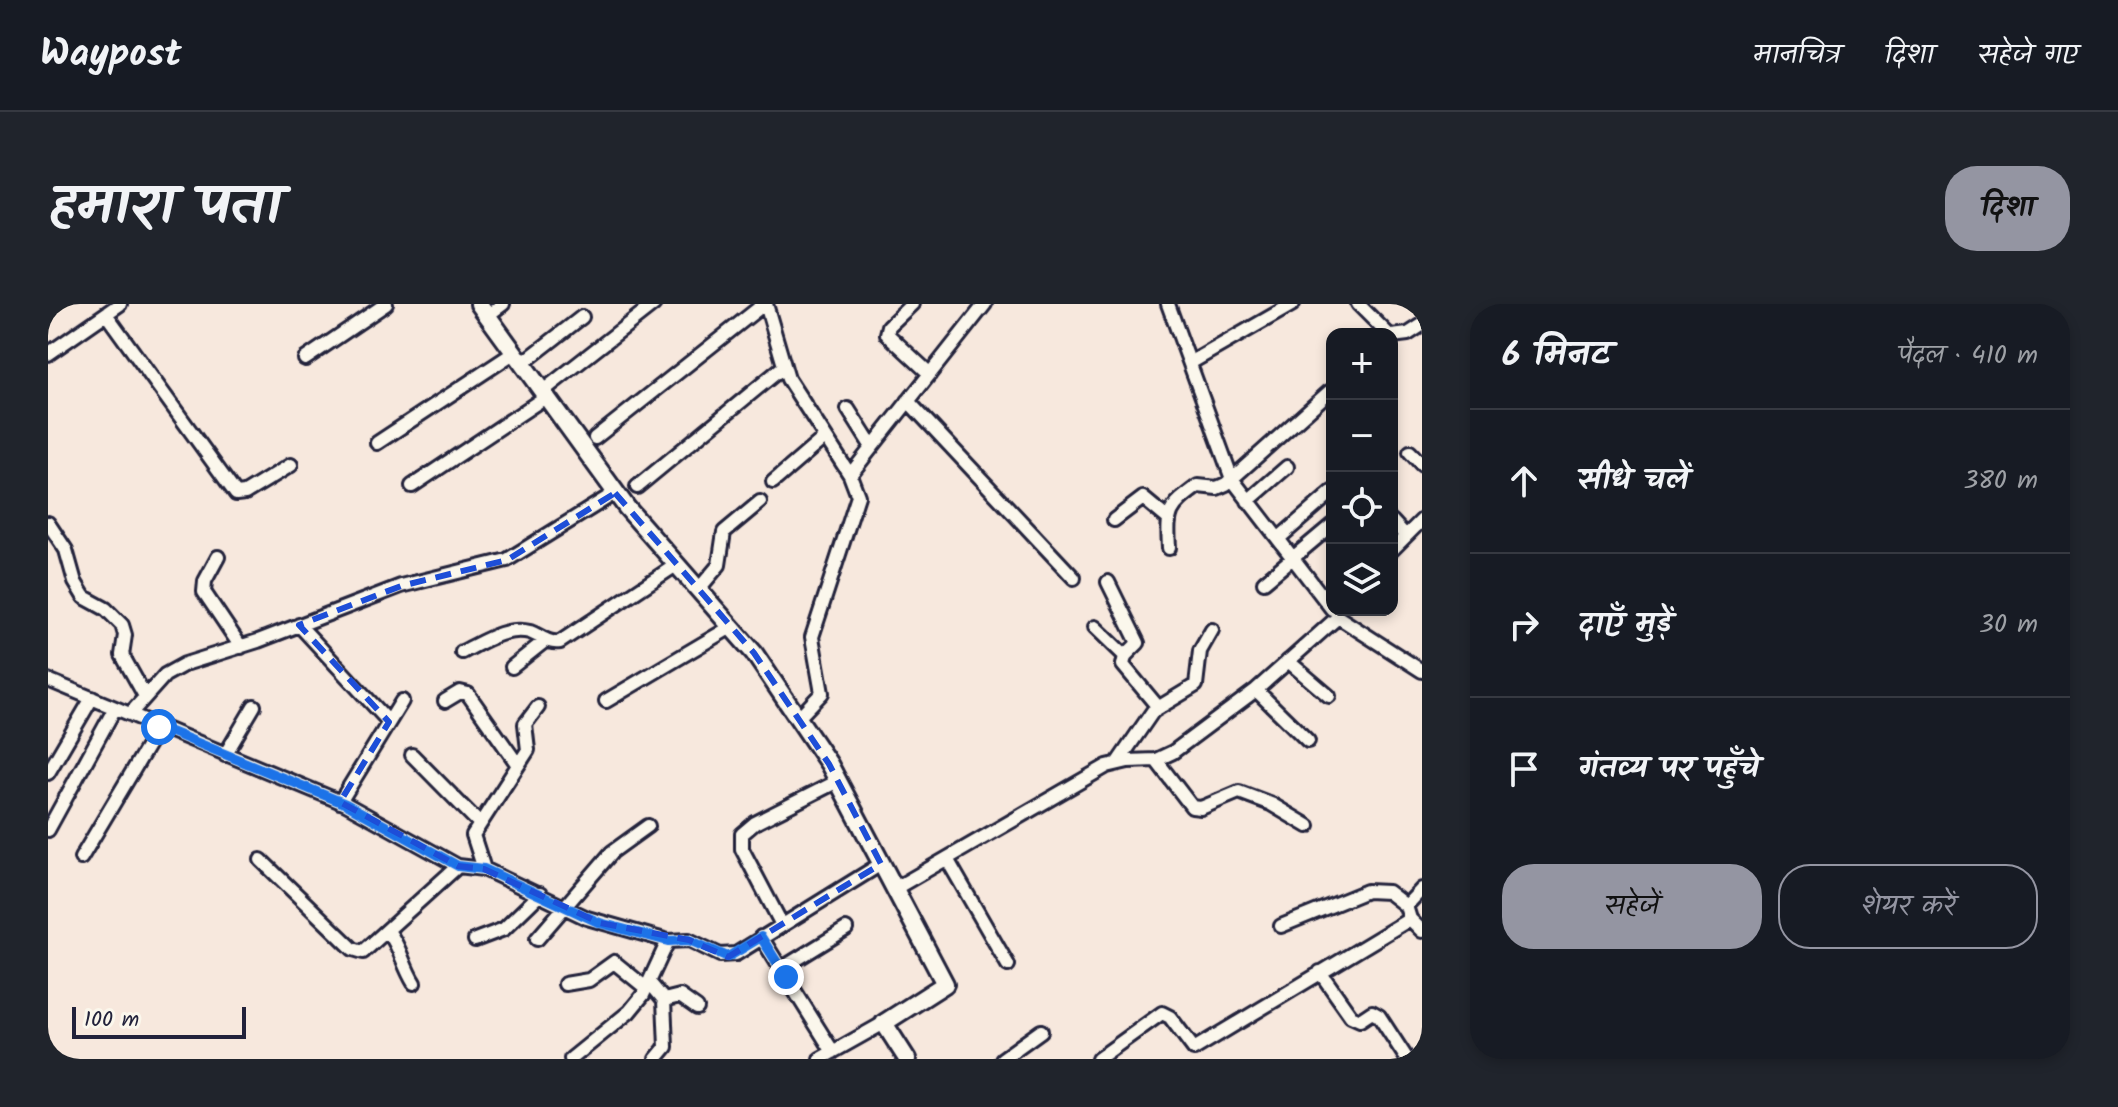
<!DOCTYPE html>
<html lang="hi">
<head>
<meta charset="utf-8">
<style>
	:root { --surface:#171b24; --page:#20242c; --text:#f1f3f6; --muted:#9ea1a6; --line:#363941; --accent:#9495a2 }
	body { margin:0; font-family:Kalam,"Playpen Sans Deva",sans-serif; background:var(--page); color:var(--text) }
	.controls { position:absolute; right:24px; top:24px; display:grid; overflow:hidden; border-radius:16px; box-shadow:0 4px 12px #0003 }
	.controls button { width:72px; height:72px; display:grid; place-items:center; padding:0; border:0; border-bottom:2px solid var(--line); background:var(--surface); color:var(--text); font:40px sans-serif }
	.scale { position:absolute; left:24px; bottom:20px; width:174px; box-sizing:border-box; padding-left:8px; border:4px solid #22223b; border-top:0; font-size:22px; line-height:28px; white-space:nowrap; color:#22223b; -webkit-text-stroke:6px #fbf7ec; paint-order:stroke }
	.stop { position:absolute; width:24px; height:24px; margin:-18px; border:6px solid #1a73e8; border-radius:50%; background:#fff }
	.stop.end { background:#1a73e8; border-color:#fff; box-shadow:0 2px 8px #0008 }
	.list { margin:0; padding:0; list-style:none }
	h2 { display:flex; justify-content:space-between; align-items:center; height:104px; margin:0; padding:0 32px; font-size:34px }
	h2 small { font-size:26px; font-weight:400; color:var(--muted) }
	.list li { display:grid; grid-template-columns:52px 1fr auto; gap:24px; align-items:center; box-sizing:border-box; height:144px; padding:0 32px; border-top:2px solid var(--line) }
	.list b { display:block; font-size:30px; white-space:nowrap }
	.list em { font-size:26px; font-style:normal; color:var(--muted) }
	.actions { display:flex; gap:16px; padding:24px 32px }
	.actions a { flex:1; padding:18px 0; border:2px solid var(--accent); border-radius:32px; text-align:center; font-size:28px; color:var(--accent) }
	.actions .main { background:var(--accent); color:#111 }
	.icon { flex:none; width:44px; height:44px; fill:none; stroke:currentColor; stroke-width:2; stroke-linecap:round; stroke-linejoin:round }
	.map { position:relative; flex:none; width:1374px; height:755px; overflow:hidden; border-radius:32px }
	header { display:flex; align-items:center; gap:48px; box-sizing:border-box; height:112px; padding:0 40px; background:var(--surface); border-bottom:2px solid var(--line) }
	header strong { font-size:38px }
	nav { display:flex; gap:44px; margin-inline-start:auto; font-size:28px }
	.intro { display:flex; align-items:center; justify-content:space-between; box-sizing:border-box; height:192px; padding:0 48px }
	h1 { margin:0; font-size:56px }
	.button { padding:20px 36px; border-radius:32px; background:var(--accent); color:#111; font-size:28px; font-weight:700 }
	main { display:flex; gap:48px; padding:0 48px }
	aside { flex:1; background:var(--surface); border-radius:32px; box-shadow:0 4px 12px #0003 }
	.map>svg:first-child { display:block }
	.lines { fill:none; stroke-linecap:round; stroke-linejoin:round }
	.street-casing { stroke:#22223b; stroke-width:18 }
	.secondary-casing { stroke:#22223b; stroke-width:22 }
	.street { stroke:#fbf7ec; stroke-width:12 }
	.secondary { stroke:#fbf7ec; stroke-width:16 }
	.route { stroke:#1a73e8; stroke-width:10 }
	.marked { fill:none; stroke:#1d4ed8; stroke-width:6; stroke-dasharray:16 10; stroke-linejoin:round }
</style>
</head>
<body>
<header>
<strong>Waypost</strong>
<nav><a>मानचित्र</a><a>दिशा</a><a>सहेजे गए</a></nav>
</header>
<div class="intro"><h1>हमारा पता</h1><a class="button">दिशा</a></div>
<main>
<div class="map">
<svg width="1374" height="755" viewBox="0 0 1374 755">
	<rect width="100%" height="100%" fill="#f7e8dd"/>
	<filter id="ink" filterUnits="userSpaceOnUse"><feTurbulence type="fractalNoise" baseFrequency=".0125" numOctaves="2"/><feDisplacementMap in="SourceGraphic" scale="16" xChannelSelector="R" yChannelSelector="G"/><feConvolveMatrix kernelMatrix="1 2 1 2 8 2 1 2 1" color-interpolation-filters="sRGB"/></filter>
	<g filter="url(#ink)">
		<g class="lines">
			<defs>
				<path id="street" d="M718 0 740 75 802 171 810 192 764 333 774 389 750 414
					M864 0 841 22 839 30 882 70
					M1120 0 1184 175 1284 305
					M1310 0 1340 30
					M58 10 188 190 197 189 243 161
					M440 11 455 0
					M1344 32 1360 30 1374 21
					M0 50 72 0
					M257 55 338 0
					M475 59 534 13
					M1142 59 1245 0
					M495 87 606 0
					M860 97 1026 274
					M800 105 824 143
					M547 134 716 0
					M329 139 467 48
					M1362 148 1374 161
					M802 171 937 0
					M725 178 776 134
					M364 182 499 92
					M589 183 735 63
					M1200 197 1239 163
					M1066 216 1095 194 1119 214
					M1344 217 1356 230
					M0 219 18 246 27 278 36 293 58 305 74 321 77 331 74 351 97 392
					M1230 235 1284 188
					M1121 244C1119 207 1120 204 1150 182L1169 184 1178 180 1281 88
					M1344 246 1374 216
					M170 253 157 277 156 288 193 343
					M1060 278 1090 339 1077 352 1075 361 1110 403
					M1216 278 1284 221
					M650 286 671 261 676 228 712 198
					M251 321 341 418
					M1047 323 1077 352
					M414 348C435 338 458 322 482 328 493 332 500 340 512 338L628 261
					M1240 357 1281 392
					M464 363 498 336
					M0 376 298 500 410 562 436 565 539 614 620 637 641 636 672 651 688 650 833 560
					M1208 386 1260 437
					M397 397 412 388 420 390 470 461
					M558 397 683 323
					M82 410 117 371 137 360 210 337 353 282 459 256 567 189
					M177 451 206 402
					M364 451 431 519
					M1108 456 1144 503 1153 504 1191 488 1223 500 1260 522
					M1070 458 1105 407 1148 381 1152 347 1164 326
					M0 469 44 394
					M292 498 354 397
					M0 526 67 404
					M33 554 111 423
					M899 555 960 661
					M213 556 305 645 315 648 410 562
					M436 565 425 531 480 446 477 420 490 403
					M846 585 1059 462 1080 457 1108 456 1125 448 1208 386 1290 313 1374 367
					M1362 615 1374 627
					M734 621 694 545V530L707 519 790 477
					M1233 622 1319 587 1340 588 1358 602
					M340 627C353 644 355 662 366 679
					M713 633 785 748
					M489 635 564 548 600 522
					M427 636 456 625 492 590
					M733 665 798 625
					M1272 668 1303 712 1312 716 1324 708 1331 712 1359 755
					M601 678 616 696 618 743 608 755
					M517 680 541 676 566 658 598 684
					M616 696 632 692 649 704
					M523 755 581 708 595 691 620 637
					M772 755 836 719
					M954 755 993 727
					M1050 755 1114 709 1122 713 1146 745 1362 615 1358 602 1374 585
					M1373 755 1374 754"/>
				<path id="secondary" d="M431 0 579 204 706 349 781 460 897 680 836 719 859 755"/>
			</defs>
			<!-- street casing -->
			<use href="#street" class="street-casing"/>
			<!-- secondary casing -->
			<use href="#secondary" class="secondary-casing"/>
			<!-- street -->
			<use href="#street" class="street"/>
			<!-- secondary -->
			<use href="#secondary" class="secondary"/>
		</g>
	</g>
	<g class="lines" filter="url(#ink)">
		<!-- route -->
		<path class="route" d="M111 423 298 500 410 562 436 565 552 619 620 637 641 636 680 653 713 633 738 673"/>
	</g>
	<!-- marked area -->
	<path class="marked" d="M567 189 706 349 781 460 833 560 680 653 641 636 552 619 436 565 410 562 292 498 341 418 251 321 353 282 459 256Z"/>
</svg>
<div class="controls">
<button>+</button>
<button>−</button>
<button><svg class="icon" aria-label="locate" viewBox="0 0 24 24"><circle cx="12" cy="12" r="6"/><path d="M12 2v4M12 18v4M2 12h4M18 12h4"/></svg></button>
<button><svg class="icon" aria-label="layers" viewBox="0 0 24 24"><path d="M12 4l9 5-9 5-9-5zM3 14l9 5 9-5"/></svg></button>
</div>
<div class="scale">100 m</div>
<div class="stop" style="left:111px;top:423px"></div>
<div class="stop end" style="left:738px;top:673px"></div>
</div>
<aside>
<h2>6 मिनट<small>पैदल · 410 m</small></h2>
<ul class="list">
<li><svg class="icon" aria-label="ahead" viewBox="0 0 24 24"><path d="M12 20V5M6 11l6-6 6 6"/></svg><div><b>सीधे चलें</b></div><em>380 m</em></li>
<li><svg class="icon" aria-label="right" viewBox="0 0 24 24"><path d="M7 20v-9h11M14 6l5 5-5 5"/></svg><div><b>दाएँ मुड़ें</b></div><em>30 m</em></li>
<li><svg class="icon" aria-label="arrive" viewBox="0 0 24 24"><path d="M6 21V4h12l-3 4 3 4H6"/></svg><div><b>गंतव्य पर पहुँचे</b></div></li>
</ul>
<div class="actions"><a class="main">सहेजें</a><a>शेयर करें</a></div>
</aside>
</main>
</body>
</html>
